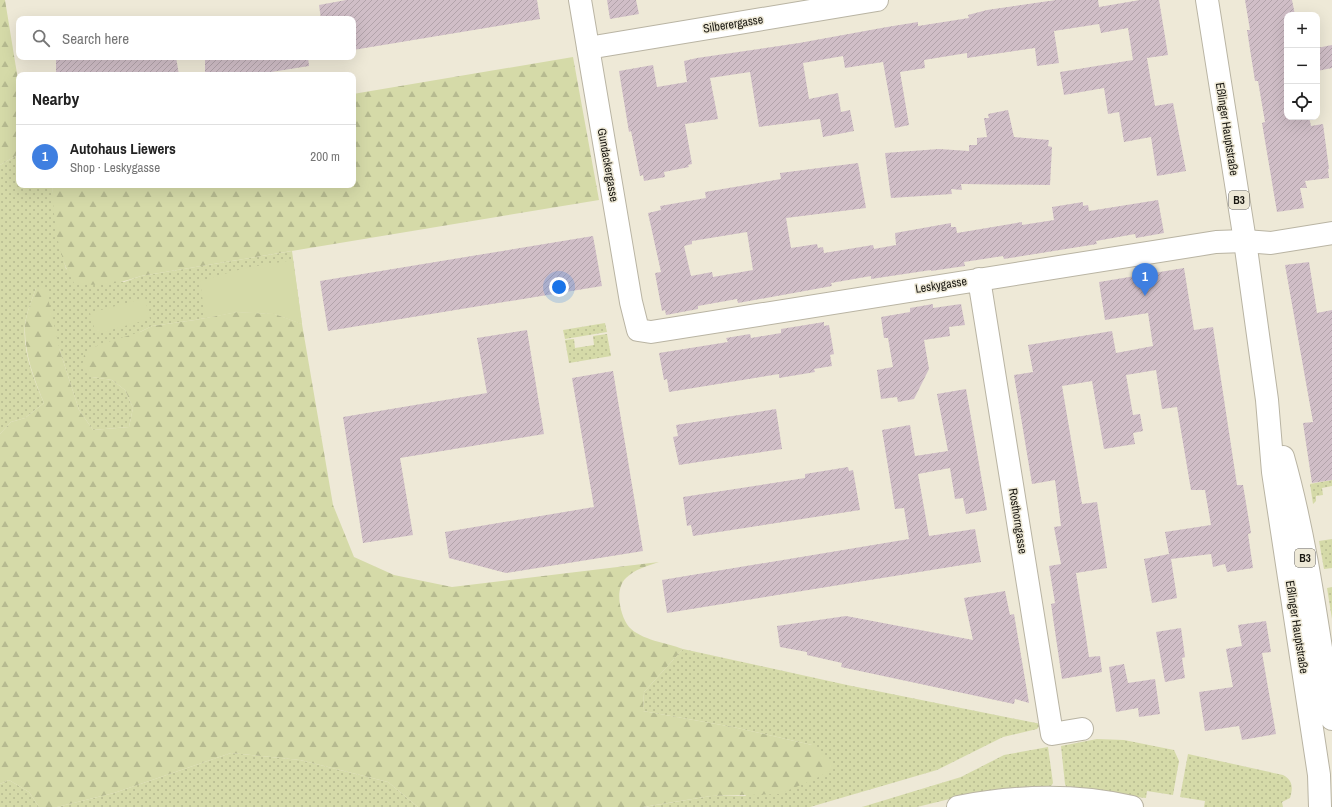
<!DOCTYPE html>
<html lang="en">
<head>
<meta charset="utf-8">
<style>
	:root { --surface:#fff; --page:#f2f2f2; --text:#222; --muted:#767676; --line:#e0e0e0; --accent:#111827 }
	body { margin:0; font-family:"Archivo Narrow",sans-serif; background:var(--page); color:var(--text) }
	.controls { position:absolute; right:12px; top:12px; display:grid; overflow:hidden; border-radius:8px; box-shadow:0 4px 16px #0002 }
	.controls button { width:36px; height:36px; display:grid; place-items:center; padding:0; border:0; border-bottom:1px solid var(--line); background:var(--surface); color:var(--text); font:20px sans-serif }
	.you { position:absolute; left:559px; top:287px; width:14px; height:14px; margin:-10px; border:3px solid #fff; border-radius:50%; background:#1a73e8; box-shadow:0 0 0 6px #1a73e833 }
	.badge { display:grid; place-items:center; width:26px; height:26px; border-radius:50%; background:var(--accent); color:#fff; font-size:13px; font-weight:700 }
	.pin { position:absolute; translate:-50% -33px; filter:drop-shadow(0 1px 2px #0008) }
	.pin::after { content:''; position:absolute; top:21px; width:14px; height:12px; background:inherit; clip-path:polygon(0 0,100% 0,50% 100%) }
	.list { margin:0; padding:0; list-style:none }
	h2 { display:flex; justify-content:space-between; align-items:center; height:52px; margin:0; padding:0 16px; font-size:17px }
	h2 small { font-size:13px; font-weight:400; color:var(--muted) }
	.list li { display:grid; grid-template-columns:26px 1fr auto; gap:12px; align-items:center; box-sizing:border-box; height:64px; padding:0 16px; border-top:1px solid var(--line) }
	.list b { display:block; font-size:15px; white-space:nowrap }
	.list p { margin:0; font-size:13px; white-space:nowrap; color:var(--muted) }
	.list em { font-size:13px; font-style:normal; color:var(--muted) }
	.icon { flex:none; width:22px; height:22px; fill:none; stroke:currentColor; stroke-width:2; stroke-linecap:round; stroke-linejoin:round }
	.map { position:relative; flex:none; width:1332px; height:807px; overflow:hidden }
	.search { position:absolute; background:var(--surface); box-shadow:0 4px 16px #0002; left:16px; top:16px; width:340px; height:44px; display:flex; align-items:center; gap:10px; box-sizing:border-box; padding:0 14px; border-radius:8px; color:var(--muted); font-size:15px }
	.panel { position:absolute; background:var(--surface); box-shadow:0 4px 16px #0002; left:16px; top:72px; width:340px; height:116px; border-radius:8px }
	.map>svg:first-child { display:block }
	.grass { fill:url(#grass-dots) }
	.forest { fill:url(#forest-firs) }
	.park { fill:#d5daa8 }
	.building { fill:url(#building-hatch); fill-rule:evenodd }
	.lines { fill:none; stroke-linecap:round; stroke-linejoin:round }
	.minor-casing { stroke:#b9b4a3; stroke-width:24 }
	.major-casing { stroke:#b9b4a3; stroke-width:24 }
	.minor { stroke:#fff; stroke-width:22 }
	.major { stroke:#fff; stroke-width:22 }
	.labels { text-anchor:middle; stroke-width:3; stroke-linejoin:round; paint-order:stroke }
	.shield { fill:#eee9d7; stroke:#5a574d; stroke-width:1 }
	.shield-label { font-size:11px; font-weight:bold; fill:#1a1812 }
	.street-label { font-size:12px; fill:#1a1812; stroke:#eee9d7 }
</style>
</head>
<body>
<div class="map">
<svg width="1332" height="807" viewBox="0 0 1332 807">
	<defs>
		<pattern id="grass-dots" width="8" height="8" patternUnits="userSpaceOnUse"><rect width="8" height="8" fill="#d5daa8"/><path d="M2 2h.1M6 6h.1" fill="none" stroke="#b6ba90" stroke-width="1.8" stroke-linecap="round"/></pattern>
		<pattern id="forest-firs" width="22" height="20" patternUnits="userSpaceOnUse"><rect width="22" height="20" fill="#d5daa8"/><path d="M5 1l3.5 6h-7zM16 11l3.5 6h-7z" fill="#b6ba90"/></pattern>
		<pattern id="building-hatch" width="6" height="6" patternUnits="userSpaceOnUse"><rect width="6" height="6" fill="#d0bec7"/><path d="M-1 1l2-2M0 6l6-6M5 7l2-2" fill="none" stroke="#b2a3aa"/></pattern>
	</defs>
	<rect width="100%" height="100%" fill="#eee9d7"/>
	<!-- grass -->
	<path class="grass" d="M19 154V185H52L58 237 66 269 124 282 141 276 292 251 302 324 275 314 237 312 195 320 152 326 140 332 92 377 112 380 125 390 133 408 129 427 93 430 79 410 60 351 36 288C32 300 27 311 25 324 22 350 34 380 44 403L25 418 11 422 0 434V165Z
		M605 323 607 332 565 339 563 330Z
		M607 334 611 356 569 363 565 340 574 339 575 348 594 345 593 336Z
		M1332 480V486L1322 488 1323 495 1316 496V501L1313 504 1310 484Z
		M1332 539V568L1324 569 1319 541Z
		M1332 587V619L1327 588Z
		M683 649 847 685 1041 724 1037 729 1003 737 937 770 810 807H644L711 796H745L812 745 733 727 643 711 644 692Z
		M1097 739 1124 740 1174 750 1179 761 1173 795 1147 791 1146 798 1067 789 1065 784 1061 746Z
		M1048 747 1053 783 1050 788 970 794 917 807H862L961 777 1004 755Z
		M231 753 300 760 388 782 418 807H57L114 793Z
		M1188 754 1283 775C1293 780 1293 788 1290 798L1282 802 1283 807H1204L1205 801 1180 797Z
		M9 780 29 792 39 807H0V784Z"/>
	<!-- forest -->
	<path class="forest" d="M0 0H5L19 86V154L0 165Z
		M573 57 599 200 141 276C117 284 99 287 74 283 56 254 54 218 52 185H353V94Z
		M36 288 46 289 60 351 79 410 93 430 129 427 133 408 125 390 112 380 92 377 82 368 84 355 98 345 140 332 152 326 195 320 237 312 275 314 302 324 333 505 354 557 394 575 452 587 659 562C647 566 635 569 626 578 614 589 620 616 629 627 641 640 667 643 683 649L644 692 643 711 733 727 812 745 837 767 813 780 779 794 711 796 643 807H418L388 782 300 760 231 753 114 793 57 807H39L29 792 9 780 0 784V434L11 422 25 418 44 403C34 379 24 353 25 326 26 313 32 300 36 288Z"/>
	<!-- park -->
	<path class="park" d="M293 260 302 324 275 314 237 312 205 318 200 281 245 268Z
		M145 298 150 319 96 334 90 313Z"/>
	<!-- building -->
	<path class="building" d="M346 0H537L540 19 353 50V19H321L319 5Z
		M607 0H636L639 14 610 19Z
		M1056 0H1098L1099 7 1140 0H1159L1168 55 1147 58 1155 106 1173 103 1186 171 1157 176 1151 137 1124 142 1119 112 1108 114 1104 88 1064 95 1060 72 1145 58 1133 60 1128 28 1101 33 1099 24 1054 31 1059 63 1037 66 1035 48 967 58V53L924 60 925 68 900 72 909 125 895 128 883 62 845 68 843 56 803 63 809 99 838 93 841 112 850 110 854 131 823 137 820 119 759 127 750 72 710 78 718 119 685 124 692 164 688 165 689 167 664 172 665 177 644 181 643 175 640 176 631 131 629 132 619 71 653 65 657 87 687 82 684 61 697 58 799 43 887 27 918 22V26L969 18 968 15 987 10Z
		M1245 0H1292L1295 15H1287V89L1284 90 1287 117H1309L1311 126 1323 124 1329 169H1328L1329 178 1305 181 1307 188H1300L1304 208 1277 212 1262 123 1265 122 1258 81H1255L1247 30H1250Z
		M1332 45V68L1317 71V48Z
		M56 57H176L179 75H56Z
		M205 57H308L309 66 265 73V75H205Z
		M1008 110 1014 137 1049 140 1048 146 1052 147 1050 185 961 184 962 190 951 189 952 194 891 198 885 153 939 149 969 151V145H977V138L987 137 984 118H989L988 114Z
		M858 163 866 208 786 218 791 248 817 244 818 248 823 247 824 253 873 245 874 249 896 245 895 233 951 223V227H956L957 233 1022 222V225L1054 220 1052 207 1083 202V206L1088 205 1089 211 1158 200 1164 233 1136 238 1135 234 1096 241 1097 244 1004 259 1003 256 964 262 965 266 931 271V270L871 279V276L831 283 832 286 738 303 737 299 698 306V309L666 315 665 310 662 311 655 273 661 272 648 213 661 210 660 206 706 198 705 192 781 179 780 173ZM747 232 753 270 713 277 712 272 691 276 684 246 692 244V241Z
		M593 236 602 286 328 331 320 281Z
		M1309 262 1317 313 1332 310V480L1312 483 1303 423 1313 422 1285 265Z
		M1184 268 1194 330 1213 327 1237 485H1243L1251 533 1248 534 1253 568 1227 572 1225 564 1213 567 1211 554 1171 559 1177 598 1152 603 1144 559 1169 554 1165 532 1211 525 1205 490H1191L1177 407 1162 409 1156 370 1126 375 1133 415 1140 414 1143 431 1133 433 1135 444 1104 449 1092 381 1062 386 1082 504 1097 502 1107 568 1076 573 1089 657 1100 656 1102 672 1062 679 1051 604 1055 603 1049 566 1061 564 1054 527 1061 526 1055 480 1032 484 1014 375 1033 372 1028 345 1112 331 1116 353 1153 346 1148 313 1105 320 1099 282Z
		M933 304V308L961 304 965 325 949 327 950 336 924 340 929 369 914 399 898 402 897 397 881 399 877 370 893 367 888 338H884L881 317 910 312V308Z
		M824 322V326L829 325 834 354 830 355 832 366 814 369 815 372 779 378V374L669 392 667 379 664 380 659 353 728 342 726 338 750 334 751 338 781 333V329Z
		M527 330 544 434 400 458 413 535 363 543 343 417 487 393 477 338Z
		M613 371 643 551 506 573 449 558 445 532 594 507 572 378Z
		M966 389 987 510 966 514 963 498 955 499 950 468 918 474 929 536 975 529 981 562 667 613 662 580 909 539 904 508 895 509 882 430 910 425 915 456 948 451 937 394Z
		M776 409 782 449 679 465 673 437 678 436 676 425Z
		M848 467 849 471 853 470 860 510 693 536 691 525 687 526 683 497 805 478V474Z
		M1005 591 1010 615 1014 614 1029 703 1015 699 1014 704 841 667 842 663 807 655V652L780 647 777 626 846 616 973 640 964 598Z
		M1266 621 1271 652 1262 653 1276 734 1242 740 1239 726 1205 731 1199 692 1233 687 1226 649 1242 646 1238 625Z
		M1181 628 1185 657 1182 658 1185 678 1165 682 1156 632Z
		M1124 664 1128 683 1155 679 1160 714 1139 717 1138 708 1116 712 1109 667Z"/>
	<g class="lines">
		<defs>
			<path id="minor" d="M580 0 631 302 638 330 651 332 1216 242 1245 241 1271 243 1332 233
				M588 48 877 0
				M979 279 1052 734 1082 729
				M958 807C1014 796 1075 794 1132 807"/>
			<path id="major" d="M1207 0 1245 241 1267 400 1273 472 1319 775 1320 807
				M1283 457C1307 542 1318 632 1332 719"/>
		</defs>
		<!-- minor casing -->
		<use href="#minor" class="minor-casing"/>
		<!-- major casing -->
		<use href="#major" class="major-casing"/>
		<!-- minor -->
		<use href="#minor" class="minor"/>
		<!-- major -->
		<use href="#major" class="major"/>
	</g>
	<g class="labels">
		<!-- shield labels -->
		<g class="shield">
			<rect x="1229" y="191" width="20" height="18" rx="3"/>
			<rect x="1295" y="549" width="20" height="18" rx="3"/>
		</g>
		<g class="shield-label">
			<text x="1239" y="204">B3</text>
			<text x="1305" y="562">B3</text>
		</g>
		<!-- street labels -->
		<g class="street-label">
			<text transform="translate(733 24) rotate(-9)" y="4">Silberergasse</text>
			<text transform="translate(1227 129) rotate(81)" y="4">Eßlinger Hauptstraße</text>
			<text transform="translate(608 165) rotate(80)" y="4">Gundackergasse</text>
			<text transform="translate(941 285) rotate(-9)" y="4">Leskygasse</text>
			<text transform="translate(1018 521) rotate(81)" y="4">Rosthorngasse</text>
			<text transform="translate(1297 627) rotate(81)" y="4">Eßlinger Hauptstraße</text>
		</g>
	</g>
</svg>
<div class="controls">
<button>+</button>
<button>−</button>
<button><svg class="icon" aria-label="locate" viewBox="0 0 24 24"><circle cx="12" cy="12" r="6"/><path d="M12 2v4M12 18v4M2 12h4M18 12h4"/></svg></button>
</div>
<div class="you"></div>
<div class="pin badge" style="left:1145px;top:296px;background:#3f7fe0">1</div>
<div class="search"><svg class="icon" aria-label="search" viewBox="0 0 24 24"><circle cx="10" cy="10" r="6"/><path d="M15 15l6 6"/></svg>Search here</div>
<section class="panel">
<h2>Nearby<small></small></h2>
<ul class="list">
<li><span class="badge" style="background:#3f7fe0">1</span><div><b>Autohaus Liewers</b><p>Shop · Leskygasse</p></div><em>200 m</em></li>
</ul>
</section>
</div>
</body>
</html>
